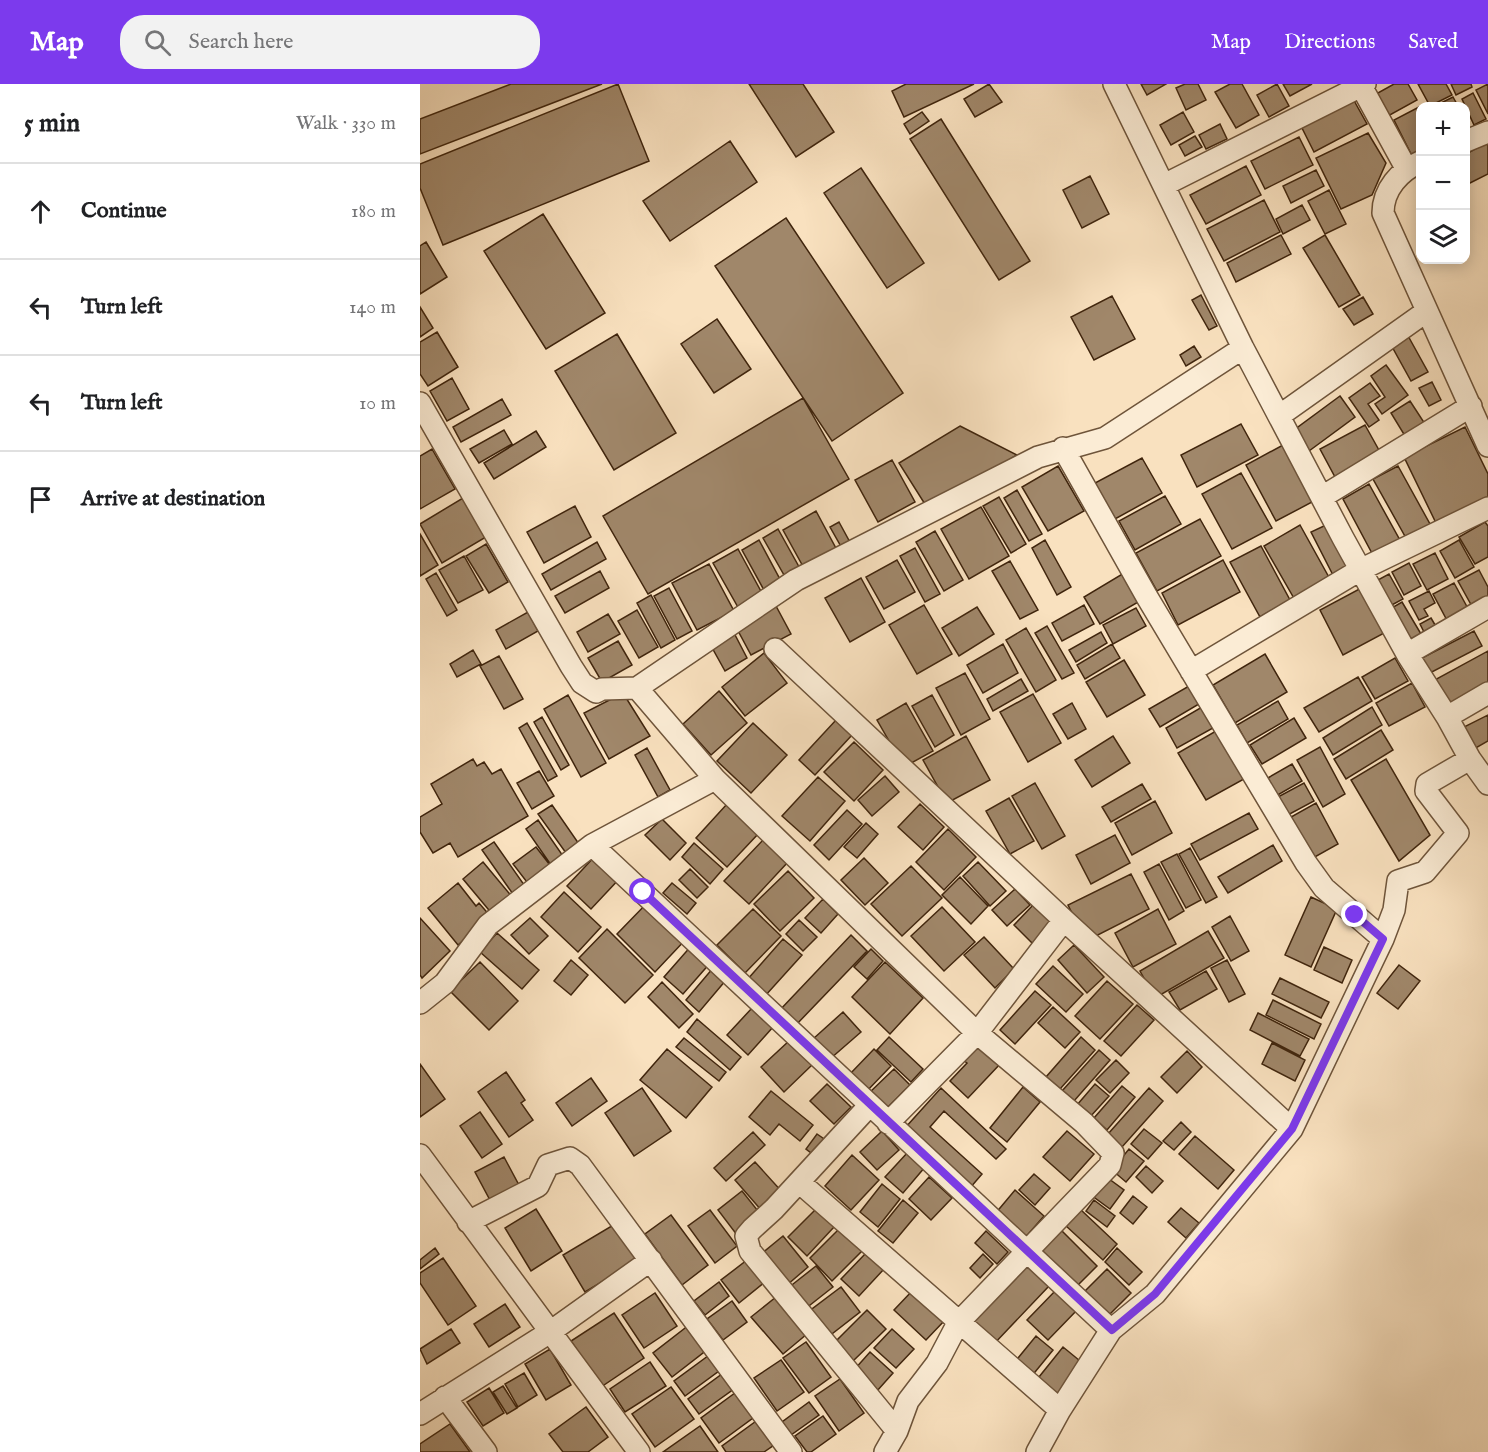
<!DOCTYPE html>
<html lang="en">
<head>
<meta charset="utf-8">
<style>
	:root { --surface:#fff; --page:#f2f2f2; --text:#202124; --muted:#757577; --line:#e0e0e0; --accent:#7c3aed }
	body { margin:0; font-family:"IM FELL English",serif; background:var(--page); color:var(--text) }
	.controls { position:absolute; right:18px; top:18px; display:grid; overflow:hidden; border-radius:12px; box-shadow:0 3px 15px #0003 }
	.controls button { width:54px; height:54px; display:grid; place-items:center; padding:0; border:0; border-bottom:2px solid var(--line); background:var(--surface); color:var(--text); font:30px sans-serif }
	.stop { position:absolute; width:18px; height:18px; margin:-14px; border:4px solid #7c3aed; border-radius:50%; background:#fff }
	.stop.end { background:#7c3aed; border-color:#fff; box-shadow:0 2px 6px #0008 }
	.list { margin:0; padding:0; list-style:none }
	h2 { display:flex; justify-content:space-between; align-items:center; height:78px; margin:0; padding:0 24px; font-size:26px }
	h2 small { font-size:20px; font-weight:400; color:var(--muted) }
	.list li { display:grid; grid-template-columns:39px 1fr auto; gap:18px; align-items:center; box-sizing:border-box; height:96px; padding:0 24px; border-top:2px solid var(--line) }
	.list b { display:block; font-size:22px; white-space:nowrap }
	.list em { font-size:20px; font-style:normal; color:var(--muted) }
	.icon { flex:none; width:33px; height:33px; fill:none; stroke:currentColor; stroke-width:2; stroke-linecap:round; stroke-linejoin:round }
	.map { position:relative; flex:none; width:1068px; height:1368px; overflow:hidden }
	header { display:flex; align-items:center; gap:36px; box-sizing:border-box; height:84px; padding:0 30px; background:var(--accent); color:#fff }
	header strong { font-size:28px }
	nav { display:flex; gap:33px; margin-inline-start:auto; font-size:21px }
	.search { width:420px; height:54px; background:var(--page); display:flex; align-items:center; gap:15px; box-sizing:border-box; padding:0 21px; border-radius:24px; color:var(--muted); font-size:22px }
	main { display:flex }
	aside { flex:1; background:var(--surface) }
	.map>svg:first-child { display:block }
	.building { fill:#a0876a; stroke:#40250d; stroke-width:1.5 }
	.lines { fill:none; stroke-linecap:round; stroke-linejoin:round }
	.minor-casing { stroke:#6e543a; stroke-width:24 }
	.minor { stroke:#fbecd5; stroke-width:21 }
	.route { stroke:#7c3aed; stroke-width:8 }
</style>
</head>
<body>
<header>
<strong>Map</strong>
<div class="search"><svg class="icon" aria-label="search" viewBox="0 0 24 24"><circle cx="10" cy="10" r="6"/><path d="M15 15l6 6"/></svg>Search here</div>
<nav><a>Map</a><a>Directions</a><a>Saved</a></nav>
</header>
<main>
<aside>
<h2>5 min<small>Walk · 330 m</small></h2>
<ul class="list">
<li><svg class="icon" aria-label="ahead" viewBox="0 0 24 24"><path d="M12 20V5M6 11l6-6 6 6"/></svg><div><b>Continue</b></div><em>180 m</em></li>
<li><svg class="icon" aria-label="left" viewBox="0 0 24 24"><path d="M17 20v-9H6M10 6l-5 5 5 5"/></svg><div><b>Turn left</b></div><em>140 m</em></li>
<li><svg class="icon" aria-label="left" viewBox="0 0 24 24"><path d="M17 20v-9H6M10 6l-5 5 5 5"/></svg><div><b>Turn left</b></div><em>10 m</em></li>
<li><svg class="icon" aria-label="arrive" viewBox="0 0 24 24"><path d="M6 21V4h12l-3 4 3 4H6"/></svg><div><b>Arrive at destination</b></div></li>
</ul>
</aside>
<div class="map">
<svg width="1068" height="1368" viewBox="0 0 1068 1368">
	<rect width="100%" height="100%" fill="#f9e1bf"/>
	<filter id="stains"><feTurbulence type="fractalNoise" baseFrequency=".00333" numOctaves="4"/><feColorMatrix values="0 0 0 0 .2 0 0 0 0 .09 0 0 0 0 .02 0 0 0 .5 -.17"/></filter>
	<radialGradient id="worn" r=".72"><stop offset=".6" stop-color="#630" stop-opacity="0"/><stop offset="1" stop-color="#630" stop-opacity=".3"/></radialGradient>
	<!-- building -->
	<path class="building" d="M91 0H182L0 70V35Z
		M198 0 229 77 23 161 0 104V80Z
		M329 0H383L414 48 376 73Z
		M486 0H554L484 33 472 7Z
		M569 0 582 18 555 33 544 15Z
		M721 0H746L727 11Z
		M765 0H778L786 16 766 26 756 4Z
		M810 0H822L839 31 816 44 795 8Z
		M857 0 869 22 849 33 837 11Z
		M863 0H892L870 12Z
		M974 0H988L997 16 968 32 956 10Z
		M998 0H1026L1032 11 1010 22Z
		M1031 0H1051L1052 3 1036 11Z
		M1068 0V30L1056 6Z
		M1053 9 1066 35 1054 41 1042 15Z
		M932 13 947 40 894 68 880 40Z
		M1033 13 1038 22H1015Z
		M999 23 1000 68 992 72 974 36Z
		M502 28 509 37 490 50 484 40Z
		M763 28 774 48 751 61 740 41Z
		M521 35 610 177 579 196 490 55Z
		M800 40 807 55 786 65 779 51Z
		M948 49 966 79 952 111 921 125 896 74Z
		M775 52 782 63 765 72 759 61Z
		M879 53 893 81 845 105 831 77Z
		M310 57 337 98 250 157 223 117Z
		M1068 58V90L1048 100 1046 70Z
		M826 82 841 111 786 140 770 111Z
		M441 84 504 179 467 204 404 109Z
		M896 86 904 102 871 119 863 102Z
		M670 92 689 130 662 144 643 106Z
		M909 106 926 140 905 150 888 117Z
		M844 116 860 148 804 177 787 145Z
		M882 121 890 136 863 150 856 135Z
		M123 130 185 229 126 265 64 167Z
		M366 134 483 309 412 357 295 182Z
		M861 151 871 170 816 198 807 179Z
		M905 151 940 211 919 223 883 164Z
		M6 158 27 193 0 210V162Z
		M781 211 797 242 789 246 772 216Z
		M692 212 715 255 674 276 651 233Z
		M943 213 953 230 934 241 923 225Z
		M0 223 13 244 0 253Z
		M297 235 331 285 294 309 261 260Z
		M17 248 38 283 8 302 0 290V258Z
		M197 250 256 349 194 386 135 287Z
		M987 250 1008 288 991 297 970 259Z
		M774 262 781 273 766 282 760 271Z
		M966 281 988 311 962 330 955 320 965 313 951 292Z
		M32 294 49 325 27 337 10 307Z
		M1012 298 1021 316 1009 322 999 304Z
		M950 299 960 312 948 320 959 336 949 343 929 314Z
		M920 312 935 333 889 367 874 346Z
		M383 314 429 395 228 510 183 432Z
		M82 315 91 331 41 358 33 343Z
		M990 317 1005 340 985 352 971 329Z
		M821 340 838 371 777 403 761 371Z
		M945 341 960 368 915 393 900 365Z
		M540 342 597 371 508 425 479 379Z
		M1045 343 1068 390V414L1016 439 984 373Z
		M84 346 92 360 59 379 50 365Z
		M116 347 126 363 74 395 64 379Z
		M863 361 894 417 856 437 826 381Z
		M12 365 35 405 0 425V372Z
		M722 374 742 409 695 435 675 399Z
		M472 376 495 418 458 438 435 396Z
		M638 382 664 427 628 447 602 403Z
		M978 382 1010 440 986 454 953 395Z
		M821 389 852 444 812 465 782 410Z
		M949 400 981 458 954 473 923 415Z
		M597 406 622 450 609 457 584 414Z
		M745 412 761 440 715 466 699 437Z
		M579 413 606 460 591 469 563 422Z
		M43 414 66 453 22 479 0 440Z
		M155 422 171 453 124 479 107 448Z
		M561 423 589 472 549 495 521 445Z
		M396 427 418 468 385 486 363 446Z
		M780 435 801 472 737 507 716 469Z
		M419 438 432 462 423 466 410 443Z
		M1065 438 1068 442V473L1055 480 1039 453Z
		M880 441 911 497 875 516 844 462Z
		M906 441 929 487 915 495 891 448Z
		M358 445 383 490 368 498 343 454Z
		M515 447 543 496 524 507 496 458Z
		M0 450 18 481 0 492Z
		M339 456 362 499 345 508 322 466Z
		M625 456 651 503 637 511 612 464Z
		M1039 456 1054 483 1035 494 1020 467Z
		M177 458 186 475 131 506 122 490Z
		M66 460 88 498 69 509 46 472Z
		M841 462 870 516 840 533 810 478Z
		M495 464 520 510 505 518 480 472Z
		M318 465 343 511 319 525 293 479Z
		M1015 469 1028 495 1007 506 993 480Z
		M44 472 63 506 38 519 19 486Z
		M477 476 495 508 464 525 446 493Z
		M803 476 820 508 758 541 742 509Z
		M590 477 618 526 600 535 572 487Z
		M989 479 1001 502 984 511 972 488Z
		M289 480 314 527 277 546 252 499Z
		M1059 486 1068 503V518L1054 526 1038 497Z
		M180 487 189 504 145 529 135 512Z
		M16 489 37 526 27 532 6 495Z
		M704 489 720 517 680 540 664 513Z
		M969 490 983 515 970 522 956 497Z
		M441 494 465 538 430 558 405 514Z
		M1034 499 1051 530 1030 542 1013 510Z
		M945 502 968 547 923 571 900 526Z
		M249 504 272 547 257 555 234 512Z
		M1009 507 1015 519 1004 525 1008 532 999 536 989 517Z
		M231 511 255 556 241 564 217 519Z
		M982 518 1004 555 991 562 970 525Z
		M504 521 532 570 497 590 469 541Z
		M664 521 674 540 642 557 632 539Z
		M356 522 371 550 331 571 316 543Z
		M557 523 574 550 539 572 522 544Z
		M716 524 726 542 693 560 683 541Z
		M217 526 238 563 219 574 198 537Z
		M108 528 118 547 86 565 76 546Z
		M188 530 200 550 168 568 157 548Z
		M1011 534 1018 546 1006 552 1000 540Z
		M627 542 654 589 642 595 615 549Z
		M606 544 636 596 616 608 586 556Z
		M313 547 327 574 305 587 290 560Z
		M1054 547 1062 562 1008 590 1000 575Z
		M681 548 687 559 656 578 649 566Z
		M198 557 212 581 182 598 168 574Z
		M583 560 598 589 563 609 547 581Z
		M692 560 700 574 665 595 657 581Z
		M53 566 61 580 37 593 30 580Z
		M1068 567V602L1026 625 1011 598Z
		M344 569 367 599 325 632 302 603Z
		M845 570 867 608 815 639 793 601Z
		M79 572 103 615 84 625 60 582Z
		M975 574 988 597 955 615 942 593Z
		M704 576 725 611 687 633 666 598Z
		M545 589 570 635 541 651 516 604Z
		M938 593 952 617 899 648 884 624Z
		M601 595 608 607 573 627 567 615Z
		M992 599 1005 623 969 642 956 619Z
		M769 602 779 620 740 643 729 625Z
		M299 607 327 639 291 671 263 640Z
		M203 609 230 652 189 675 164 629Z
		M613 610 641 659 608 678 580 628Z
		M148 611 186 679 161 693 124 625Z
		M512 611 534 651 515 663 492 622Z
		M858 617 868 635 827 659 817 641Z
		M486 619 513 667 484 683 457 636Z
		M652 619 666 645 648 655 633 630Z
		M782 623 793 644 757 664 746 644Z
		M952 623 962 641 913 671 903 654Z
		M1068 631V657L1054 665 1042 644Z
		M122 633 149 681 141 686 114 638Z
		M874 634 886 654 842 680 830 661Z
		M416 636 432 651 395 691 379 676Z
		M107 639 137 692 128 697 99 644Z
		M333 639 367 671 331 709 297 677Z
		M961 646 973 666 926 695 914 675Z
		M796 647 824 695 786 716 758 669Z
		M546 652 570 696 527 719 503 676Z
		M693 652 710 679 672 703 655 676Z
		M434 658 463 686 434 717 404 688Z
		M900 663 925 710 903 723 877 676Z
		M227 664 250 706 238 713 215 671Z
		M53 675 57 682 64 678 72 690 81 685 108 732 38 773 30 759 13 769 0 748V733L22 720 11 700Z
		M966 675 1010 751 979 777 931 696Z
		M872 680 882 697 856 712 846 695Z
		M119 687 134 712 112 725 97 699Z
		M465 692 479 708 452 732 438 716Z
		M398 693 425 717 390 757 362 732Z
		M615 699 645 752 622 765 592 712Z
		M884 699 894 717 866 732 856 714Z
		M722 700 731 715 691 738 682 723Z
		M589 714 614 757 590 770 566 727Z
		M735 717 752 749 712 771 695 739Z
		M896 719 918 760 893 774 871 733Z
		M307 720 339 749 307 783 276 754Z
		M500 720 524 743 503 766 478 743Z
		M132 721 159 760 146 769 118 730Z
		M427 726 442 740 409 776 394 761Z
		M829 729 838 745 780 776 771 760Z
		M242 735 266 759 250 776 225 751Z
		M118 736 143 772 131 781 106 745Z
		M446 739 458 750 437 774 424 763Z
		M528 745 556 773 524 806 496 778Z
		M695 751 710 779 671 800 656 771Z
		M344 755 368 778 329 820 304 797Z
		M74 758 107 805 95 813 62 766Z
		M274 759 303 785 290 800 262 773Z
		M853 761 862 777 808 809 798 793Z
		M116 763 133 785 110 802 93 780Z
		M770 764 797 813 786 819 759 770Z
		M177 770 201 793 171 825 147 802Z
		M757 770 781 816 766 824 741 778Z
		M444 774 468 799 445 821 421 796Z
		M63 778 93 814 73 831 43 795Z
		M558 778 586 807 570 822 543 792Z
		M739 780 764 827 749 836 724 788Z
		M491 782 522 814 482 852 451 820Z
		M270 785 288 803 277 814 259 796Z
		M368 787 394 814 360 847 334 820Z
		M711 790 729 825 666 857 648 821Z
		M540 793 568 822 551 840 522 811Z
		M38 799 56 822 59 819 71 833 38 861 8 824Z
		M252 799 276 819 267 830 243 809Z
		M595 805 610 821 587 842 572 826Z
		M144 808 181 843 158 868 121 833Z
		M891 813 917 825 891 883 865 871Z
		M403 815 418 830 401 849 385 834Z
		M229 817 267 854 235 888 197 850Z
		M614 820 635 840 614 861 594 841Z
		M522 823 555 858 524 887 491 852Z
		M333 825 361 852 325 889 297 861Z
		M738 825 756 860 713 883 695 849Z
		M810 832 829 867 811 877 792 843Z
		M0 834 30 867 2 894 0 891Z
		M110 834 128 852 109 870 91 851Z
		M379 836 397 853 383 867 366 850Z
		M187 845 233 891 205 919 159 874Z
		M788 847 804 874 735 914 720 887Z
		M77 849 119 886 102 905 60 868Z
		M431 851 447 867 375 942 359 927Z
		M564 853 594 885 575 904 544 871Z
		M363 855 382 871 345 912 327 896Z
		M272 861 291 878 263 910 244 893Z
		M654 861 684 893 667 909 638 876Z
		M904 863 932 876 922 899 894 886Z
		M451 865 463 877 447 895 434 883Z
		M151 876 168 891 151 911 134 897Z
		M807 876 825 910 809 918 791 884Z
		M60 878 98 917 69 946 30 907Z
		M465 878 503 914 470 950 432 913Z
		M979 881 1000 897 978 925 957 909Z
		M633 882 663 910 646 928 616 900Z
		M293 884 306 896 279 928 266 916Z
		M786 887 797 905 760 926 749 908Z
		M860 894 909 918 901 934 852 910Z
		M687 897 713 920 680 955 655 932Z
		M242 898 273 930 259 944 228 913Z
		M615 907 631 921 595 960 580 946Z
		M853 916 901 940 894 955 846 931Z
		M717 921 734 936 701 972 684 957Z
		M633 923 660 948 645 964 618 939Z
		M332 924 353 943 328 971 307 951Z
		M423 928 441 948 410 975 393 955Z
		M838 929 889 955 880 972 830 946Z
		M277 935 321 973 310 986 267 948Z
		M469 953 503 985 491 998 457 966Z
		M661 953 675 966 640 1005 626 993Z
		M264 954 306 988 299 997 256 963Z
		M370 956 393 980 364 1008 341 983Z
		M559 958 581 979 548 1014 530 997 547 979 543 976Z
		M852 959 885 976 875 997 842 980Z
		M247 965 292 1003 266 1034 220 996Z
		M454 965 471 982 446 1008 429 991Z
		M679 966 690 976 654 1017 642 1007Z
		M767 967 782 983 757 1009 741 993Z
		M696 976 709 989 690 1009 676 996Z
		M0 980 25 1015 0 1033Z
		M474 985 490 1001 464 1027 448 1010Z
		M86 988 105 1016 101 1019 113 1036 89 1053 58 1008Z
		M171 994 187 1017 152 1042 136 1019Z
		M407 1000 431 1023 414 1040 390 1017Z
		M675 1000 689 1012 670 1033 657 1021Z
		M702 1002 715 1013 687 1046 674 1034Z
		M603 1003 620 1018 587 1058 570 1044Z
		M222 1004 251 1047 214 1072 185 1029Z
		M521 1004 586 1065 576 1075 524 1027 510 1043 562 1090 550 1104 485 1044Z
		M729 1004 743 1017 702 1063 688 1050Z
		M351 1007 393 1041 380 1057 359 1040 350 1051 329 1033Z
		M60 1028 82 1060 62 1074 40 1042Z
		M761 1038 771 1048 754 1066 743 1057Z
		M724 1045 742 1059 728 1075 711 1060Z
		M462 1047 479 1066 457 1086 440 1068Z
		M647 1047 674 1070 650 1097 623 1073Z
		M333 1048 345 1061 306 1097 294 1084Z
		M397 1050 407 1057 395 1072 386 1065Z
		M775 1052 814 1086 798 1105 759 1070Z
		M709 1065 724 1077 706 1098 692 1086Z
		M488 1068 505 1083 483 1109 465 1093Z
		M432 1071 459 1096 431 1126 405 1102Z
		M84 1073 100 1103 71 1118 55 1088Z
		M335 1078 363 1109 342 1127 315 1096Z
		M726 1082 743 1097 732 1109 716 1093Z
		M614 1090 630 1104 615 1121 599 1106Z
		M685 1092 704 1106 690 1125 671 1111Z
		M509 1093 532 1114 511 1136 489 1115Z
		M462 1100 480 1115 458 1143 440 1128Z
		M595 1106 624 1132 604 1155 575 1130Z
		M322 1107 342 1132 317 1151 298 1126Z
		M713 1112 727 1123 713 1140 700 1129Z
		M483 1116 498 1129 473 1159 458 1147Z
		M674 1116 695 1132 687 1143 666 1127Z
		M761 1124 779 1139 766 1154 748 1138Z
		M116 1125 142 1167 111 1187 85 1144Z
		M396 1125 414 1143 387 1172 368 1153Z
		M660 1125 697 1160 683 1176 645 1141Z
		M290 1126 317 1162 295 1179 268 1142Z
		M251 1131 288 1181 262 1201 225 1150Z
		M195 1140 217 1177 165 1208 143 1171Z
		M420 1144 442 1167 412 1197 390 1174Z
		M639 1144 677 1182 654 1205 616 1167Z
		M566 1147 588 1168 577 1180 555 1159Z
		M363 1152 388 1183 367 1201 341 1170Z
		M15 1164 19 1170 0 1185V1176Z
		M697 1164 722 1188 709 1201 685 1178Z
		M446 1169 464 1185 439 1212 421 1195Z
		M563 1170 573 1180 560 1194 550 1184Z
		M23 1174 56 1222 28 1241 0 1199V1189Z
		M327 1176 345 1198 319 1219 301 1196Z
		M602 1177 629 1202 573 1261 547 1235Z
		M396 1182 413 1203 385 1225 368 1204Z
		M687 1185 711 1209 685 1235 661 1211Z
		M299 1198 309 1212 285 1231 274 1217Z
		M421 1203 440 1228 408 1253 388 1228Z
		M637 1205 658 1225 628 1256 607 1236Z
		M493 1206 525 1236 506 1256 474 1226Z
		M235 1209 257 1242 224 1264 202 1231Z
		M356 1213 387 1250 363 1270 331 1233Z
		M312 1217 327 1238 303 1256 287 1235Z
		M85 1220 100 1243 69 1263 54 1240Z
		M447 1226 466 1245 432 1278 413 1260Z
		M194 1229 224 1274 181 1303 151 1257Z
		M269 1241 288 1265 252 1293 233 1269Z
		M31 1245 40 1259 7 1280 0 1265Z
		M472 1245 494 1265 476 1284 454 1264Z
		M616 1252 633 1266 611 1293 594 1279Z
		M386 1258 411 1293 389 1309 363 1274Z
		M643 1263 665 1281 638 1316 615 1298Z
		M130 1265 151 1301 126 1316 105 1280Z
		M450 1268 473 1289 457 1307 434 1286Z
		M292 1269 303 1284 265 1312 254 1297Z
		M361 1276 384 1308 357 1327 334 1294Z
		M230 1278 246 1302 205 1328 190 1305Z
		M306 1287 318 1302 279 1330 268 1315Z
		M104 1289 117 1311 98 1323 85 1300Z
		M420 1295 444 1329 419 1347 395 1312Z
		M83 1302 97 1324 87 1330 73 1308Z
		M251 1303 274 1335 235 1363 212 1330Z
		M69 1304 84 1329 63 1342 47 1318Z
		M319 1306 337 1331 299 1359 281 1334Z
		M389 1318 399 1331 371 1351 362 1338Z
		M166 1323 188 1353 168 1368H143L129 1350Z
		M403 1332 416 1350 391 1368H387L375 1352Z
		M339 1335 357 1359 344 1368H306L302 1362Z
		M30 1340 50 1368H0V1360Z
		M280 1342 298 1368H243Z"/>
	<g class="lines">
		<defs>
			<path id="minor" d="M694 0 823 264 923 454 987 570 1027 633 1050 675 1068 700
				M940 0 986 84
				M1046 57 1068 48
				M1000 78C980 87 963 105 963 129L1068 362
				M744 101 945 0
				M0 319 151 582 162 599 176 608 182 605 217 604 376 496 618 373 685 354 823 264
				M859 332 1007 227
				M643 364 727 513 886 779 904 804 963 855
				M902 413 1051 322
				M355 565 644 836 872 1045
				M987 570 1068 523
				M771 587 940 486 1068 424
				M217 604 295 695 557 949 664 1039 693 1069 690 1081 538 1239 517 1279 488 1317 477 1347 465 1368
				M1027 633 1068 609
				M295 695 172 761 691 1246
				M0 919 25 899 68 841 172 761
				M449 1022 354 1125 332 1145 326 1152 330 1167 477 1347
				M468 1039 557 949 644 836
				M0 1071 219 1368
				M379 1098 640 1326
				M48 1138 118 1102 128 1081 150 1074 160 1081 371 1368
				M25 1313 66 1368
				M0 1330 130 1248 231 1176
				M617 1368 640 1326 691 1246 735 1210 872 1045 963 855 974 826 978 797 1005 788 1038 749 1006 707 1007 700 1050 675"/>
		</defs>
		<!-- minor casing -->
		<use href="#minor" class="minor-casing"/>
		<!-- minor -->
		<use href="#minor" class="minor"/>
	</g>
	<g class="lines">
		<!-- route -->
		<path class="route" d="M223 808 692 1246 735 1210 872 1045 963 855 935 831"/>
	</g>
	<rect width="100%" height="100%" filter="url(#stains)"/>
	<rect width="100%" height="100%" fill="url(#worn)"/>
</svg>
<div class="controls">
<button>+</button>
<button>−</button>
<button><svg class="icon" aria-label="layers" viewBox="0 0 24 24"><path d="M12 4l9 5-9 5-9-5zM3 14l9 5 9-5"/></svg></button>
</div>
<div class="stop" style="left:223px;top:808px"></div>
<div class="stop end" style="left:935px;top:831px"></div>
</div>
</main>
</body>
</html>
